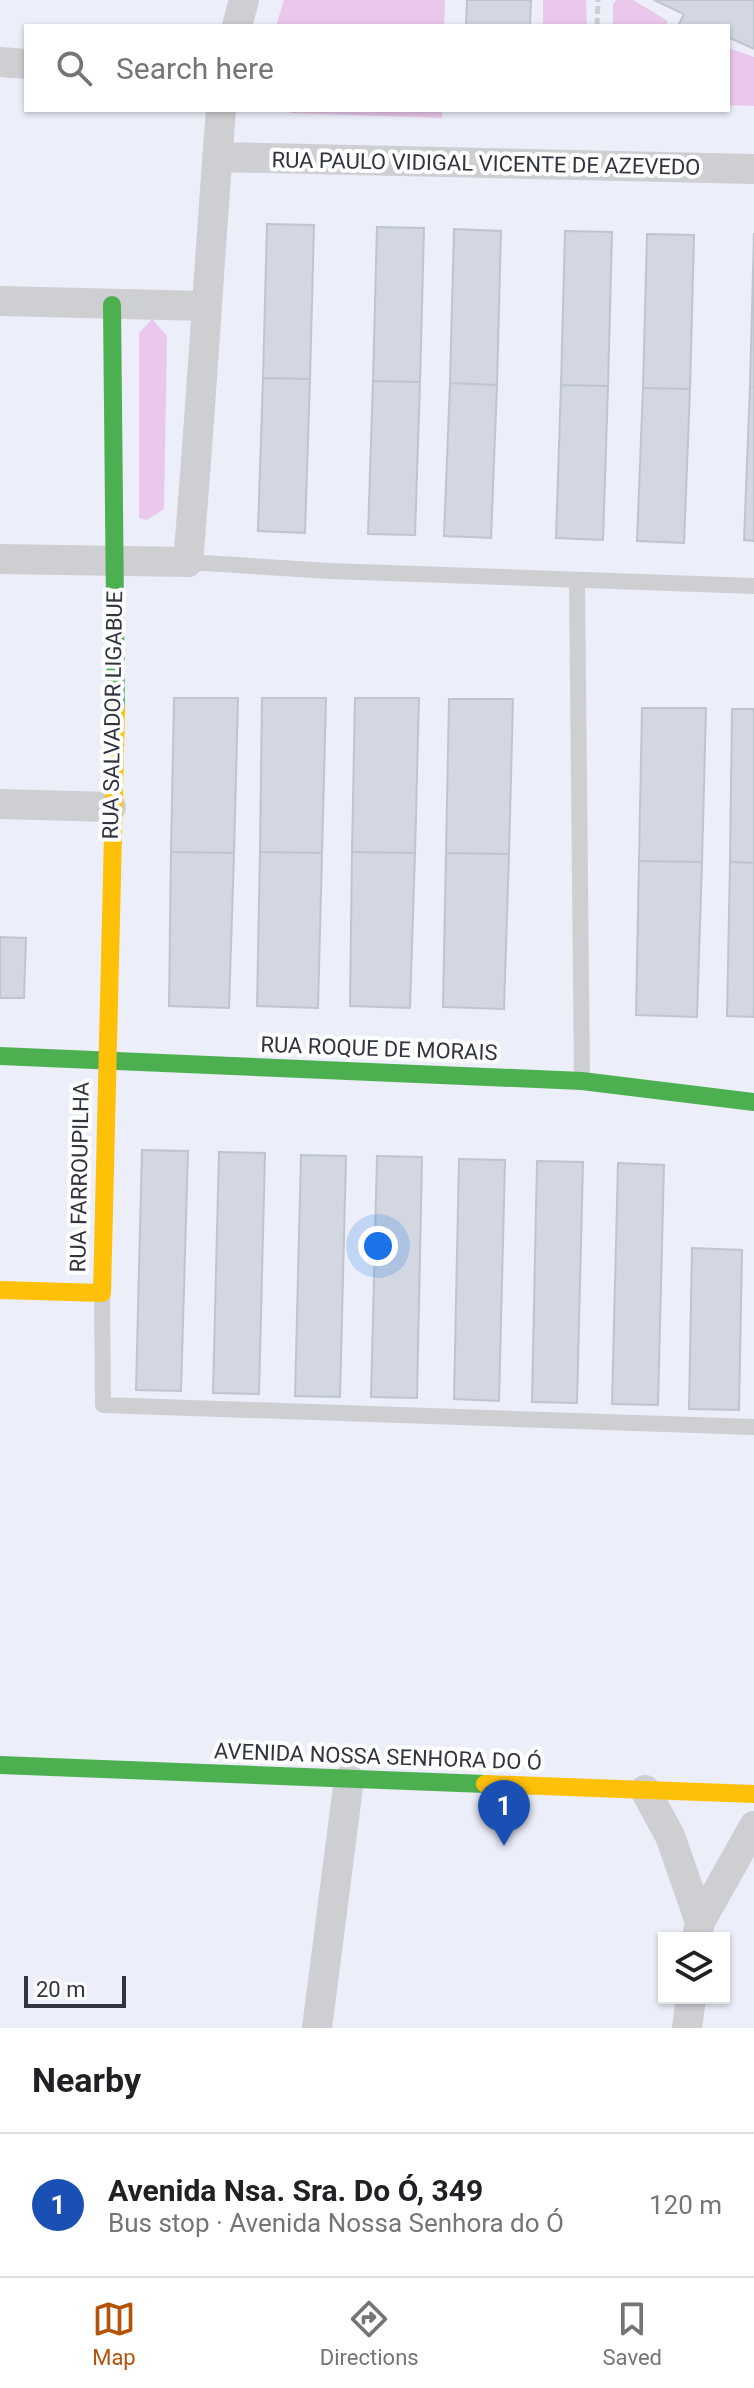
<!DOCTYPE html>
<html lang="en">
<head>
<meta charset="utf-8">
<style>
	:root { --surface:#fff; --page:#f2f2f2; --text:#202124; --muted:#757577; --line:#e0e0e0; --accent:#b45309 }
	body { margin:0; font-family:Roboto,sans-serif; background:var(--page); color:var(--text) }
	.controls { position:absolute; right:24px; bottom:24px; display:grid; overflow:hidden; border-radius:0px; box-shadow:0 2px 6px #0004 }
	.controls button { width:72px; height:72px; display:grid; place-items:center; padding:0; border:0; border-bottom:2px solid var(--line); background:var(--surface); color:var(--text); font:40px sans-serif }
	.scale { position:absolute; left:24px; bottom:20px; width:102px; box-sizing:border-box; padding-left:8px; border:4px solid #313441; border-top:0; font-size:22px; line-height:28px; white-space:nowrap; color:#313441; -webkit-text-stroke:6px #fff; paint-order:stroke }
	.you { position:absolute; left:378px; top:1246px; width:28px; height:28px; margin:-20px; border:6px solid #fff; border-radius:50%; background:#1a73e8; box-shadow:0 0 0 12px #1a73e833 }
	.badge { display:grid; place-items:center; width:52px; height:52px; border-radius:50%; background:var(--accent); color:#fff; font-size:26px; font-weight:700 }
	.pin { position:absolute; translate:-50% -66px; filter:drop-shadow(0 2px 4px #0008) }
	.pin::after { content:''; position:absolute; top:42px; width:28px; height:24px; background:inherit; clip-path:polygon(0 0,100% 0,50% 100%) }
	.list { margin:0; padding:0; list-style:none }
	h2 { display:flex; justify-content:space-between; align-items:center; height:104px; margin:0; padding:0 32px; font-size:34px }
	h2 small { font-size:26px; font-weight:400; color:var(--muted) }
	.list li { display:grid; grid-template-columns:52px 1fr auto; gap:24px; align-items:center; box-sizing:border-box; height:144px; padding:0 32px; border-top:2px solid var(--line) }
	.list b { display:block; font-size:30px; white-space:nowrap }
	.list p { margin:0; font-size:26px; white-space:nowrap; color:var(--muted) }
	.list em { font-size:26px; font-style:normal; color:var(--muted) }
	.icon { flex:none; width:44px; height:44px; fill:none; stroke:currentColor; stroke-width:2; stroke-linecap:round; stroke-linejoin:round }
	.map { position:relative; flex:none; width:754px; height:2028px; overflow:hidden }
	.search { position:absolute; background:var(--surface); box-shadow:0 2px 6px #0004; left:24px; right:24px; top:24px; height:88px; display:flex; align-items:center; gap:20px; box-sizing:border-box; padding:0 28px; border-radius:0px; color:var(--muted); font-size:30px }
	.sheet { height:248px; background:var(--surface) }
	nav { display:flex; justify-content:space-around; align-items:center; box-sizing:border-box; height:112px; border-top:2px solid var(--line); background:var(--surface); font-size:22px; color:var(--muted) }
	nav a { display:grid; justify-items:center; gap:4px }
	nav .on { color:var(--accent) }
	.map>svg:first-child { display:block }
	.green { fill:#eac8ec }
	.building { fill:#d2d7e2; stroke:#bfc5cf; stroke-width:2 }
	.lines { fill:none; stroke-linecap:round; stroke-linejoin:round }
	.path { stroke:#cdcfd2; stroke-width:5; stroke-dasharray:8 4; stroke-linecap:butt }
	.lane { stroke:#cecfd3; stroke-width:16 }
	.street { stroke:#cecfd3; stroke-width:30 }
	.fast { stroke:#4caf50; stroke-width:18 }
	.slow { stroke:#ffc107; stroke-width:18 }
	.labels { text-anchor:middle; stroke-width:8; stroke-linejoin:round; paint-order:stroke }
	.street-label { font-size:22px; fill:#313441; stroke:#fff }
</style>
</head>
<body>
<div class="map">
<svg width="754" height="2028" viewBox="0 0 754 2028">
	<rect width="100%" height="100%" fill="#eceef9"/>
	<!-- green -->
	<path class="green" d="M284 0H445L444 26H276Z
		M543 0H586L587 26H543Z
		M617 0H633L668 21 666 26H613V4Z
		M728 48 754 57V106L728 105Z
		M287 110H442V118L291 113Z
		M152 319 167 336 164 509 147 520 139 518V333Z"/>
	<!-- building -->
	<path class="building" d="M467 0H531L530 26H466Z
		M654 0H754V49L728 37V26H678L684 14Z
		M267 224 314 225 310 379 263 378Z
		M377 227 424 228 420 382 373 381Z
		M454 229 501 231 497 385 450 383Z
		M565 231 612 232 608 386 561 385Z
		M754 233V387H750Z
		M647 234 694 235 690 389 643 388Z
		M263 378 310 379 305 533 258 531Z
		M373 381 420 382 415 535 368 534Z
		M450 383 497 385 491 538 444 536Z
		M561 385 608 386 603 540 556 538Z
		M750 387H754V541L744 540Z
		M643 388 690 389 684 543 637 541Z
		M174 698H238L234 853 171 852Z
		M262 698H326L322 853 260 852Z
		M355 698H419L415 853 352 852Z
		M449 699H513L509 854 446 853Z
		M642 708H706L702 862 639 861Z
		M732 709H754V863L730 862Z
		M171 852 234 853 229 1008 169 1006Z
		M260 852 322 853 318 1008 257 1006Z
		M352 852 415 853 410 1008 350 1006Z
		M446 853 509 854 504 1009 443 1007Z
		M639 861 702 862 697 1017 636 1015Z
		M730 862 754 863V1017L727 1016Z
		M0 937 26 938 24 998H0Z
		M142 1150 188 1151 181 1391 136 1390Z
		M219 1152 265 1153 259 1394 213 1393Z
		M301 1155 346 1156 340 1397 295 1396Z
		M377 1156 422 1157 417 1398 371 1397Z
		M459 1159 505 1160 499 1401 454 1399Z
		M537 1161 583 1162 577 1403 532 1402Z
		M618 1163 664 1165 658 1405 612 1404Z
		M692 1248 742 1250 739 1410 689 1409Z"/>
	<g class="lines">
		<!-- path -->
		<path class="path" d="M597 26 598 0"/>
		<!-- lane -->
		<path class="lane" d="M188 562 330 571 754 586
			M577 582 582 1079
			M102 1295 103 1405 754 1427"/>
		<!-- street -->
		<path class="street" d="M237 26 244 0
			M0 62 26 64
			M217 157 754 169
			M0 301 205 306
			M0 559 188 562C201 412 209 261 221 110
			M0 804 111 807
			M645 1790 670 1836 700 1922
			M698 1932 700 1922 754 1826
			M317 2028 349 1779
			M687 2028 691 1998"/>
		<!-- fast -->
		<path class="fast" d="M112 305 116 709
			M0 1056 582 1081 754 1102
			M0 1765 485 1784"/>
		<!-- slow -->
		<path class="slow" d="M0 1290 102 1293 116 709
			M485 1784 754 1794"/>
	</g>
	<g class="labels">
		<!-- street labels -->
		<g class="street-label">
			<text transform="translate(486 163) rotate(1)" y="8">RUA PAULO VIDIGAL VICENTE DE AZEVEDO</text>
			<text transform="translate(112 715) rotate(-89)" y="8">RUA SALVADOR LIGABUE</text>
			<text transform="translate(379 1048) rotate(2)" y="8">RUA ROQUE DE MORAIS</text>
			<text transform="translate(79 1177) rotate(-89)" y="8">RUA FARROUPILHA</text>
			<text transform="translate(378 1756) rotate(2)" y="8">AVENIDA NOSSA SENHORA DO Ó</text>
		</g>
	</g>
</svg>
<div class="controls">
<button><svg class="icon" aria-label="layers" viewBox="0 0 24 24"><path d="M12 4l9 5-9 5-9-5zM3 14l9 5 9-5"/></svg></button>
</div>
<div class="scale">20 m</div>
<div class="you"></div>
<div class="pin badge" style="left:504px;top:1846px;background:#1a4fb4">1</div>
<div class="search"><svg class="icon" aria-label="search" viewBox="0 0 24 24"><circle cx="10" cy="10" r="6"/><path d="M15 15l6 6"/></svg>Search here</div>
</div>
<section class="sheet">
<h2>Nearby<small></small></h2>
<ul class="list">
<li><span class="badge" style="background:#1a4fb4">1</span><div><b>Avenida Nsa. Sra. Do Ó, 349</b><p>Bus stop · Avenida Nossa Senhora do Ó</p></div><em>120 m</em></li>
</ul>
</section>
<nav>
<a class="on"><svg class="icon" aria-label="map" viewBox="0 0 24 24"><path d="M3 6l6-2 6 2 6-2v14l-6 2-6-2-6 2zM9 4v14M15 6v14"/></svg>Map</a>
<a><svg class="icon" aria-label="directions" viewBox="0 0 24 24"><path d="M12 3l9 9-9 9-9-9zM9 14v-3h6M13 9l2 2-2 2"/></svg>Directions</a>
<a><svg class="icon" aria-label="saved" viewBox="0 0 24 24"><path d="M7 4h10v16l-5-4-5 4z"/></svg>Saved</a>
</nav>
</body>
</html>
